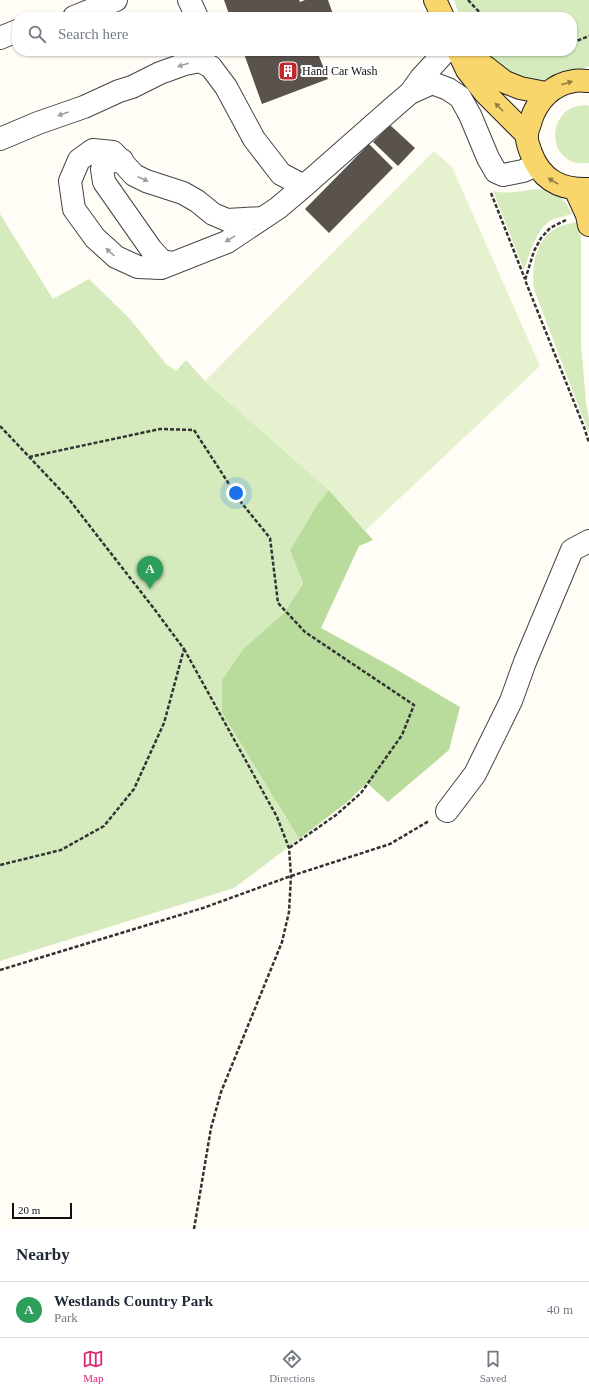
<!DOCTYPE html>
<html lang="en">
<head>
<meta charset="utf-8">
<style>
	:root { --surface:#fff; --page:#f2f2f3; --text:#1f2937; --muted:#747a83; --line:#e0e1e3; --accent:#db2777 }
	body { margin:0; font-family:Georgia,serif; background:var(--page); color:var(--text) }
	.scale { position:absolute; left:12px; bottom:10px; width:60px; box-sizing:border-box; padding-left:4px; border:2px solid #111; border-top:0; font-size:11px; line-height:14px; white-space:nowrap; color:#111; -webkit-text-stroke:3px #fff; paint-order:stroke }
	.you { position:absolute; left:236px; top:493px; width:14px; height:14px; margin:-10px; border:3px solid #fff; border-radius:50%; background:#1a73e8; box-shadow:0 0 0 6px #1a73e833 }
	.badge { display:grid; place-items:center; width:26px; height:26px; border-radius:50%; background:var(--accent); color:#fff; font-size:13px; font-weight:700 }
	.pin { position:absolute; translate:-50% -33px; filter:drop-shadow(0 1px 2px #0008) }
	.pin::after { content:''; position:absolute; top:21px; width:14px; height:12px; background:inherit; clip-path:polygon(0 0,100% 0,50% 100%) }
	.list { margin:0; padding:0; list-style:none }
	h2 { display:flex; justify-content:space-between; align-items:center; height:52px; margin:0; padding:0 16px; font-size:17px }
	h2 small { font-size:13px; font-weight:400; color:var(--muted) }
	.list li { display:grid; grid-template-columns:26px 1fr auto; gap:12px; align-items:center; box-sizing:border-box; height:56px; padding:0 16px; border-top:1px solid var(--line) }
	.list b { display:block; font-size:15px; white-space:nowrap }
	.list p { margin:0; font-size:13px; white-space:nowrap; color:var(--muted) }
	.list em { font-size:13px; font-style:normal; color:var(--muted) }
	.icon { flex:none; width:22px; height:22px; fill:none; stroke:currentColor; stroke-width:2; stroke-linecap:round; stroke-linejoin:round }
	.map { position:relative; flex:none; width:589px; height:1229px; overflow:hidden }
	.search { position:absolute; background:var(--surface); box-shadow:0 1px 3px #0004; left:12px; right:12px; top:12px; height:44px; display:flex; align-items:center; gap:10px; box-sizing:border-box; padding:0 14px; border-radius:16px; color:var(--muted); font-size:15px }
	.sheet { height:108px; background:var(--surface) }
	nav { display:flex; justify-content:space-around; align-items:center; box-sizing:border-box; height:56px; border-top:1px solid var(--line); background:var(--surface); font-size:11px; color:var(--muted) }
	nav a { display:grid; justify-items:center; gap:2px }
	nav .on { color:var(--accent) }
	.map>svg:first-child { display:block }
	.green { fill:#d5ebbd }
	.forest { fill:#b9dc9c }
	.pitch { fill:#e6f2cf }
	.building { fill:#5a524d }
	.lines { fill:none; stroke-linecap:round; stroke-linejoin:round }
	.minor-casing { stroke:#444; stroke-width:24 }
	.major-casing { stroke:#222; stroke-width:24 }
	.path { stroke:#333; stroke-width:2.5; stroke-dasharray:4 2; stroke-linecap:butt }
	.minor { stroke:#fff; stroke-width:22 }
	.major { stroke:#f9d66b; stroke-width:22 }
	.oneway { fill:#a0a0a0 }
	.oneway2 { fill:#917d42 }
	.labels { text-anchor:middle; stroke-width:4; stroke-linejoin:round; paint-order:stroke }
	.poi-label { font-size:12px; fill:#111; stroke:#fff; text-anchor:start }
</style>
</head>
<body>
<div class="map">
<svg width="589" height="1229" viewBox="0 0 589 1229">
	<rect width="100%" height="100%" fill="#fffdf5"/>
	<!-- green -->
	<path class="green" d="M454 0H589V66L570 75 556 79 543 80 515 76 479 51H572V17H460Z
		M586 105 589 106V163C585 163 580 163 577 163 550 157 548 121 571 108 575 106 581 106 586 105Z
		M538 189C555 190 566 199 572 214 566 216 559 217 553 219 536 228 530 253 524 270L493 191C509 195 523 190 538 189Z
		M0 214 53 299 89 279 130 319 166 364 176 371 186 360 205 381 329 490 317 505 290 550 303 582 284 613 243 649 222 680 278 805 299 839 234 888 0 961Z
		M576 222 580 230 581 241V344L586 403 589 419V434L534 289C531 268 535 241 555 229 561 225 569 224 576 222Z"/>
	<!-- forest -->
	<path class="forest" d="M329 490 373 540 359 546 321 628 394 668 460 707 449 750 388 802 367 783 346 803 299 839 222 712V680L243 649 284 613 303 583 290 550 317 505Z"/>
	<!-- pitch -->
	<path class="pitch" d="M434 151 452 167 540 366 365 531 329 490 205 381Z"/>
	<!-- building -->
	<path class="building" d="M224 0H299L300 2 305 0H328L334 17H230Z
		M243 51H317L328 79 262 104Z
		M390 125 415 148 398 166 373 142Z
		M369 144 393 168 329 233 305 209Z"/>
	<g class="lines">
		<defs>
			<path id="minor" d="M189 0 197 17
				M74 17 116 0
				M0 38 17 31
				M411 92 421 78 446 51
				M0 139 38 123 84 107 119 91 132 87 160 73 185 64 200 61 211 67 226 87 254 139 281 174 304 186 396 105 410 93 432 83 448 89 460 97 470 115 488 158 496 172 503 175 523 171 536 165
				M122 160 108 162 102 169 104 182 151 249 162 261 174 263
				M263 218 227 220 213 214 197 201 183 193 146 181 134 175 113 152 93 150 79 160 70 181 74 209 95 238 116 257 138 267 161 268 227 242 278 208 304 186
				M447 811 475 774 511 701 525 662 572 550 589 541"/>
			<path id="major" d="M435 0 443 17
				M458 51 467 70 485 93 527 135
				M465 51 505 82 520 88 546 93
				M589 81C584 81 578 80 574 81 552 84 537 101 531 120 530 125 527 130 527 135 526 141 529 147 531 153 541 180 561 190 589 189
				M575 189 587 215 589 225"/>
		</defs>
		<!-- minor casing -->
		<use href="#minor" class="minor-casing"/>
		<!-- major casing -->
		<use href="#major" class="major-casing"/>
		<!-- path -->
		<path class="path" d="M468 0 484 17
			M572 43 589 36
			M528 51 548 53 553 51
			M491 193 525 279
			M566 220 550 228 541 238 534 251 525 280 584 427 589 443
			M0 426 68 498 155 610 184 649 164 723 134 789 104 826 61 850 0 865
			M29 457 160 429 194 430 240 501 270 538 278 603 305 632 414 705 402 735 361 793 336 815 289 848
			M184 649 277 817 289 848 291 876 289 912 282 942 221 1092 211 1128 194 1229
			M0 970 203 908 291 876 390 844 429 821"/>
		<!-- minor -->
		<use href="#minor" class="minor"/>
		<!-- major -->
		<use href="#major" class="major"/>
	</g>
	<!-- one-way arrows -->
	<defs><path id="oneway-solid" d="M-6-.8H1V-3.2L6.5 0L1 3.2V.8H-6Z"/></defs>
	<g class="oneway">
		<use href="#oneway-solid" transform="translate(183 65) rotate(162)"/>
		<use href="#oneway-solid" transform="translate(63 114) rotate(161)"/>
		<use href="#oneway-solid" transform="translate(143 179) rotate(25)"/>
		<use href="#oneway-solid" transform="translate(230 239) rotate(149)"/>
		<use href="#oneway-solid" transform="translate(110 252) rotate(-138)"/>
	</g>
	<g class="oneway2">
		<use href="#oneway-solid" transform="translate(567 83) rotate(-18)"/>
		<use href="#oneway-solid" transform="translate(499 107) rotate(-135)"/>
		<use href="#oneway-solid" transform="translate(553 181) rotate(-149)"/>
	</g>
	<!-- icons -->
	<defs>
		<symbol id="building-square" viewBox="-11 -11 22 22"><rect x="-9" y="-9" width="18" height="18" rx="4" fill="#c4262e" stroke="#fff"/><path d="M-4-6H4V6H1V3H-1V6H-4ZM-2.5-4.3h1.7v1.8h-1.7ZM.8-4.3h1.7v1.8H.8ZM-2.5-1h1.7V.8h-1.7ZM.8-1h1.7V.8H.8Z" fill="#fff"/></symbol>
	</defs>
	<g fill-rule="evenodd">
		<use href="#building-square" x="277" y="60" width="22" height="22"/>
	</g>
	<g class="labels">
		<!-- poi labels -->
		<g class="poi-label">
			<text x="302" y="75">Hand Car Wash</text>
		</g>
	</g>
</svg>
<div class="scale">20 m</div>
<div class="you"></div>
<div class="pin badge" style="left:150px;top:589px;background:#2e9e5b">A</div>
<div class="search"><svg class="icon" aria-label="search" viewBox="0 0 24 24"><circle cx="10" cy="10" r="6"/><path d="M15 15l6 6"/></svg>Search here</div>
</div>
<section class="sheet">
<h2>Nearby<small></small></h2>
<ul class="list">
<li><span class="badge" style="background:#2e9e5b">A</span><div><b>Westlands Country Park</b><p>Park</p></div><em>40 m</em></li>
</ul>
</section>
<nav>
<a class="on"><svg class="icon" aria-label="map" viewBox="0 0 24 24"><path d="M3 6l6-2 6 2 6-2v14l-6 2-6-2-6 2zM9 4v14M15 6v14"/></svg>Map</a>
<a><svg class="icon" aria-label="directions" viewBox="0 0 24 24"><path d="M12 3l9 9-9 9-9-9zM9 14v-3h6M13 9l2 2-2 2"/></svg>Directions</a>
<a><svg class="icon" aria-label="saved" viewBox="0 0 24 24"><path d="M7 4h10v16l-5-4-5 4z"/></svg>Saved</a>
</nav>
</body>
</html>
